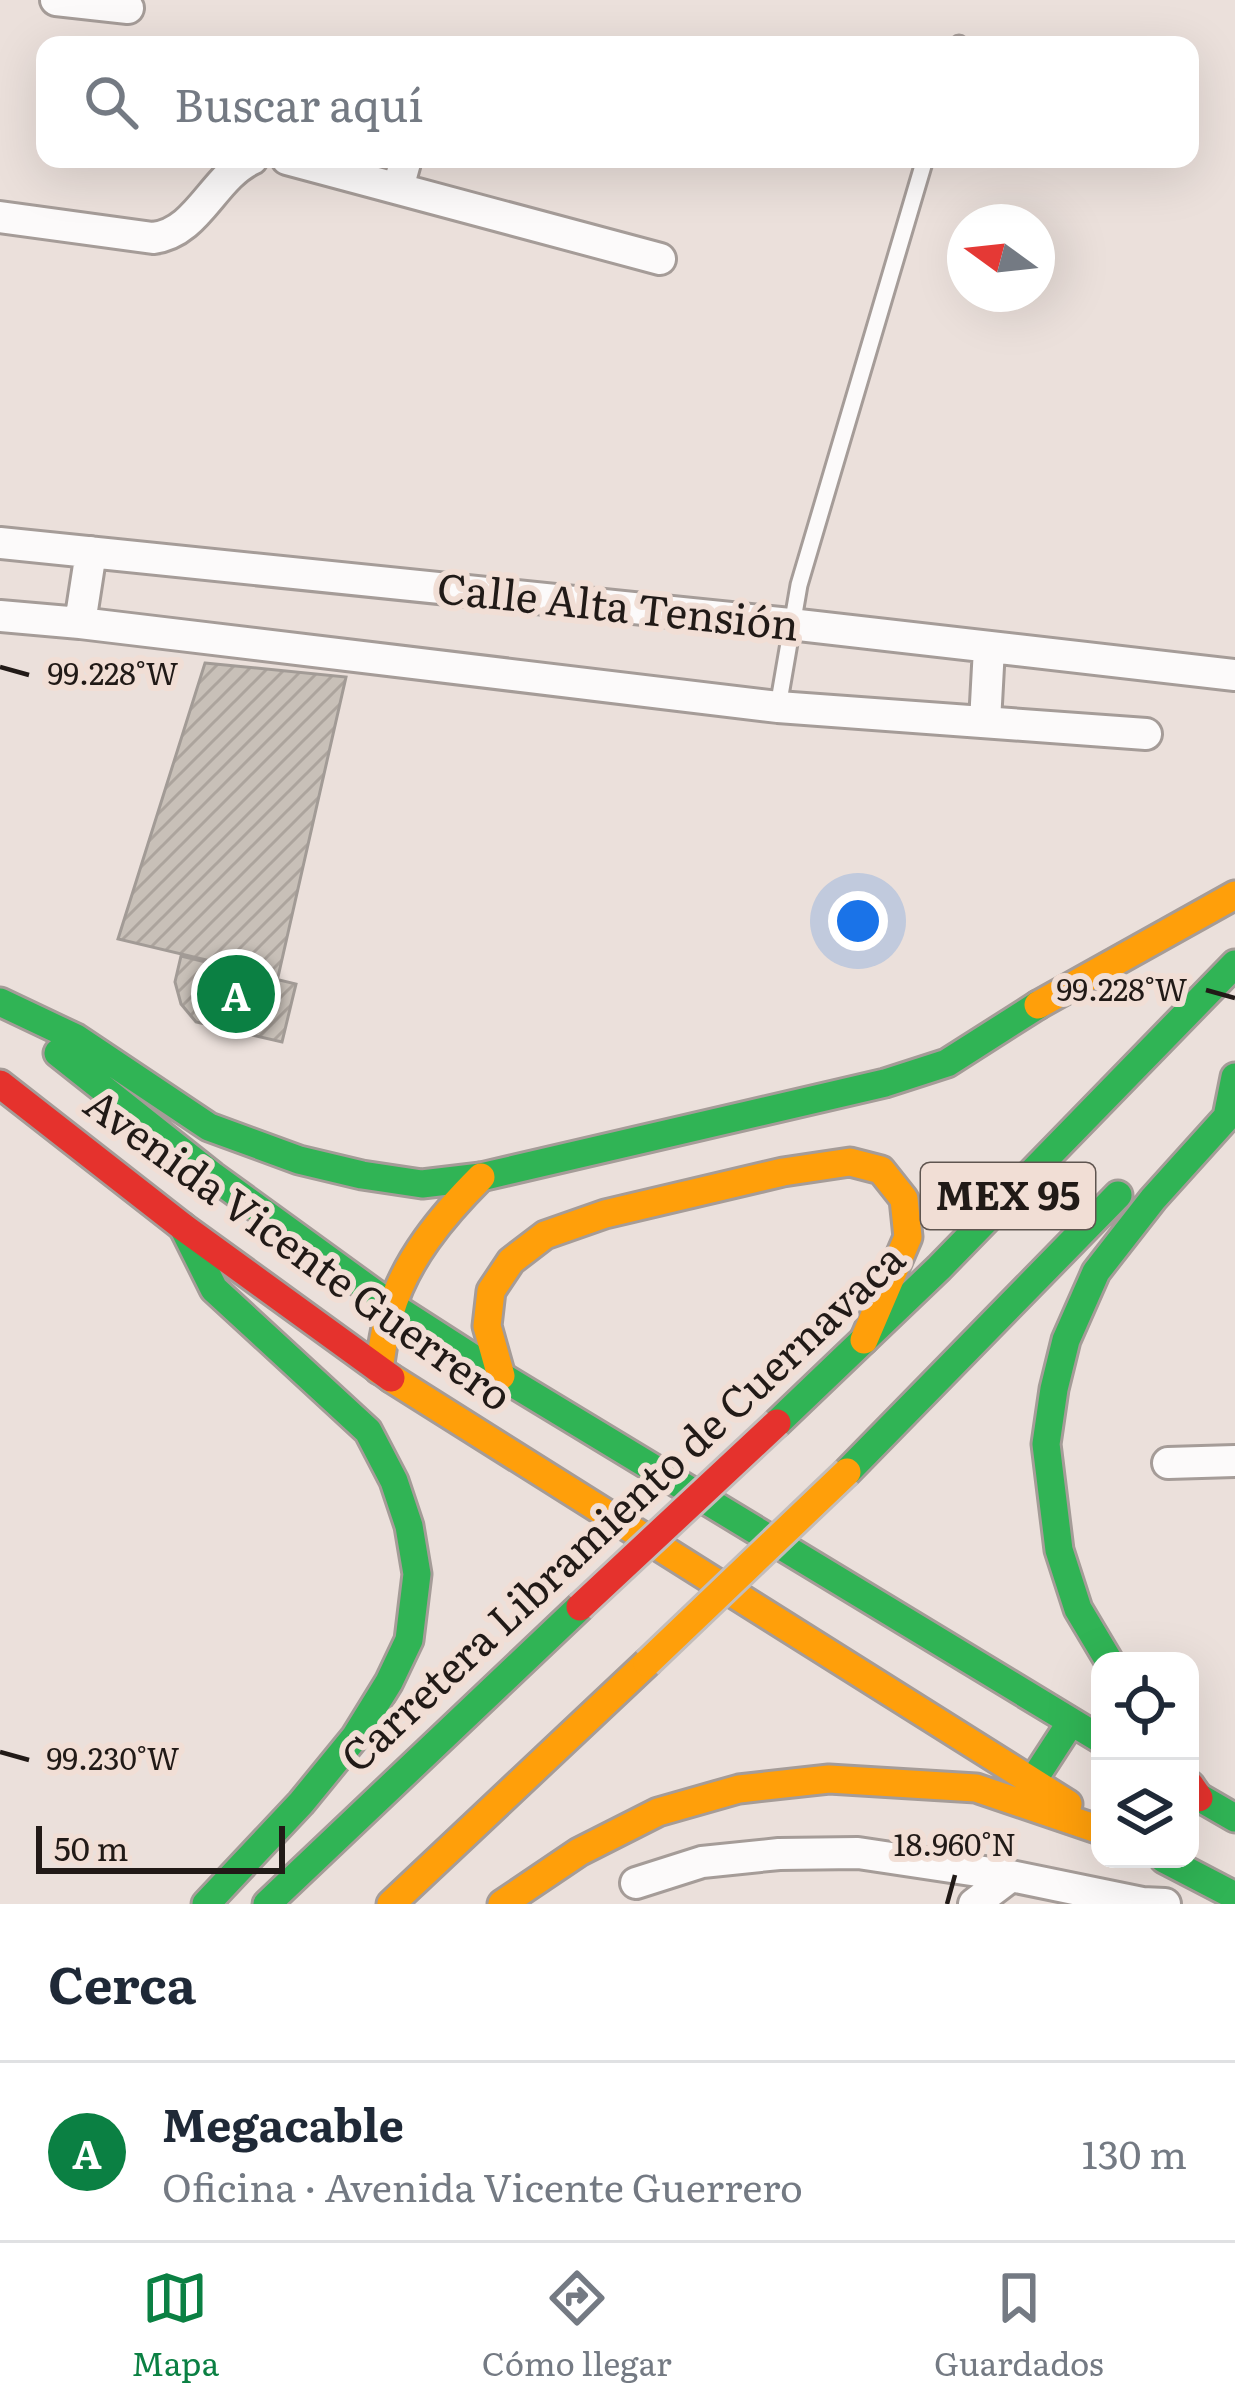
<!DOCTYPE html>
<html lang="es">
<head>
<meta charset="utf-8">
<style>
	:root { --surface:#fff; --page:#f6f6f7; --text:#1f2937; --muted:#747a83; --line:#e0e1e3; --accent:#0b8043 }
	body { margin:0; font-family:Literata,serif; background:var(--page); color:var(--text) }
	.controls { position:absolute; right:36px; bottom:36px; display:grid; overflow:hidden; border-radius:24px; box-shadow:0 12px 48px #0002 }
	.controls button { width:108px; height:108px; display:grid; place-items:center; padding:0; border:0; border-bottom:3px solid var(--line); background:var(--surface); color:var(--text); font:60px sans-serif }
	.compass { position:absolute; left:947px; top:204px; width:108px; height:108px; border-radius:50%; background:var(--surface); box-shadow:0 12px 48px #0002; rotate:285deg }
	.scale { position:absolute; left:36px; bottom:30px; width:249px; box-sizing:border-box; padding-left:12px; border:6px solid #211a17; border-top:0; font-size:33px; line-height:42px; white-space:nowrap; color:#211a17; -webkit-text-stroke:9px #f1ded5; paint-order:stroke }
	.you { position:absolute; left:858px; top:921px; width:42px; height:42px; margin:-30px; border:9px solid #fff; border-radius:50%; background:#1a73e8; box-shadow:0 0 0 18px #1a73e833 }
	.badge { display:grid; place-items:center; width:78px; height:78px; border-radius:50%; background:var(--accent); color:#fff; font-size:39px; font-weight:700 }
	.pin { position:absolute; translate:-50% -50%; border:6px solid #fff; box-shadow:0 3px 12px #0006 }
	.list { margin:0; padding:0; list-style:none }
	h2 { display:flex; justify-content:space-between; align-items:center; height:156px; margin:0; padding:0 48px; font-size:51px }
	h2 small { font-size:39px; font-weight:400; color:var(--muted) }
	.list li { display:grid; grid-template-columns:78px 1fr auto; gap:36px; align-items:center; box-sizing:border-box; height:180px; padding:0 48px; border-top:3px solid var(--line) }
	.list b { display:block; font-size:45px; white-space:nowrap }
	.list p { margin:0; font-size:39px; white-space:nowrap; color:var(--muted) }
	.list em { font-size:39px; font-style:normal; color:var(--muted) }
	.icon { flex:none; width:66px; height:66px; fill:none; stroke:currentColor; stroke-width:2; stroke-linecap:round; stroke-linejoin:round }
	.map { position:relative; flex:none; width:1235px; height:1904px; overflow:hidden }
	.search { position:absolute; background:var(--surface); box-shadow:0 12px 48px #0002; left:36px; right:36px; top:36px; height:132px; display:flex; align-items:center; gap:30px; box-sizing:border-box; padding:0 42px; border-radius:24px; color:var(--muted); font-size:45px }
	.sheet { height:336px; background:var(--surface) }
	nav { display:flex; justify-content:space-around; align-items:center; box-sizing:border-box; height:168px; border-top:3px solid var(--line); background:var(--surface); font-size:33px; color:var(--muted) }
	nav a { display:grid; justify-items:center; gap:6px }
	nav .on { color:var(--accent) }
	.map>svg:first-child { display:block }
	.building { fill:url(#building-hatch); stroke:#a29b96; stroke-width:3 }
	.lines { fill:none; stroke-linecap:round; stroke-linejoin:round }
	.lane-casing { stroke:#a59c98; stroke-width:21 }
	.street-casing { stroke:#a59c98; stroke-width:36 }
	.fast-casing { stroke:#a59c98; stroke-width:33 }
	.slow-casing { stroke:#a59c98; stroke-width:33 }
	.jam-casing { stroke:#a59c98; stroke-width:33 }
	.lane { stroke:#fcfafa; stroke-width:15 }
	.street { stroke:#fcfafa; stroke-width:30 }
	.fast { stroke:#30b455; stroke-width:27 }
	.slow { stroke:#ff9f0a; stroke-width:27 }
	.jam { stroke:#e5322d; stroke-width:27 }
	.slow-bridge-casing { stroke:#c3bdbb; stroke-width:33; stroke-linecap:butt }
	.jam-bridge-casing { stroke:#c3bdbb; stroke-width:33; stroke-linecap:butt }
	.slow-bridge { stroke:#ff9f0a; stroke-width:27 }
	.jam-bridge { stroke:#e5322d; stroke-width:27 }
	.ticks { fill:none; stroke:#211a17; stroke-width:4.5 }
	.labels { text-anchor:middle; stroke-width:12; stroke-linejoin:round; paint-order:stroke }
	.shield { fill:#f1ded5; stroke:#5f5550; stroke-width:3 }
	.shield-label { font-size:39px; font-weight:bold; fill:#211a17 }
	.street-label { font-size:42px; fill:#211a17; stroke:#f1ded5 }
	.ticks-label { font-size:30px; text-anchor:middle; fill:#211a17; stroke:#f1ded5; stroke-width:12; stroke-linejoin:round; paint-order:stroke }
</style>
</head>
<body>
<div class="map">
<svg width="1235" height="1904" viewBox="0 0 1235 1904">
	<defs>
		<pattern id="building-hatch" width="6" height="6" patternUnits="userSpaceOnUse" patternTransform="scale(3)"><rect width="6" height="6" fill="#c8c0b8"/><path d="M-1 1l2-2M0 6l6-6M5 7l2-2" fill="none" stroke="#aca49d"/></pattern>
	</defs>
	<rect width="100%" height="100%" fill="#ebe0db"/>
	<!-- building -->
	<path class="building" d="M205 663 346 677 278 977 118 939Z
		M181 956 296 984 282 1042 196 1022 181 1004 175 982Z"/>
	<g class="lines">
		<defs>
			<path id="lane" d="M959 45V44
				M778 707 799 585 925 159"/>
			<path id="street" d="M56 0 128 8
				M287 159 660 259
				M398 188 406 159
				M0 217 153 238C198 233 213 177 252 159
				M0 543 790 624 1235 675
				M0 616 80 623 778 707 1146 734
				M80 623 91 552
				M985 722 989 648
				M1168 1463 1235 1461
				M636 1883 702 1862 779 1854 858 1853 1011 1876 1142 1903 1165 1904
				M974 1904 1011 1876"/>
			<path id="fast" d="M0 1002 76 1038 209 1127 299 1160 362 1175 422 1184 481 1177 885 1083 947 1063 1038 1005
				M58 1053 213 1176 392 1306 501 1376 1100 1739
				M183 1227 214 1289 368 1431 394 1481 409 1526 417 1574 409 1640 389 1682 355 1737 301 1803 206 1904
				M777 1423 939 1268 1235 964
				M847 1472 1118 1195
				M1109 1661 1078 1609 1059 1550 1046 1444 1054 1389 1066 1340 1096 1272 1153 1199 1227 1117 1235 1077
				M1032 1782 1071 1722
				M1190 1792 1235 1818
				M1164 1859 1235 1896
				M267 1904 580 1607"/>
			<path id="slow" d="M1038 1005 1235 895
				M379 1370C382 1351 384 1331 390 1313 405 1260 443 1215 481 1177
				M501 1376 487 1326 491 1291 511 1261 545 1235 605 1214 783 1172 850 1162 881 1170 904 1199 908 1237 864 1340
				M391 1378 1068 1804
				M391 1904 647 1663
				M502 1904 579 1852 658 1812 739 1789 829 1779 976 1788 1100 1830"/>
			<path id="jam" d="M0 1084 183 1227 391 1378
				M1190 1785 1199 1798"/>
		</defs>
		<!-- lane casing -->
		<use href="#lane" class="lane-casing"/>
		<!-- street casing -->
		<use href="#street" class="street-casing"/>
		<!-- fast casing -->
		<use href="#fast" class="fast-casing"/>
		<!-- slow casing -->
		<use href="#slow" class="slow-casing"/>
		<!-- jam casing -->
		<use href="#jam" class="jam-casing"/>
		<!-- lane -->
		<use href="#lane" class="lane"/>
		<!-- street -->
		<use href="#street" class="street"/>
		<!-- fast -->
		<use href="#fast" class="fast"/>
		<!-- slow -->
		<use href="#slow" class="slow"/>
		<!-- jam -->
		<use href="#jam" class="jam"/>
		<defs>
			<path id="slow-bridge" d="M647 1663 847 1472"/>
			<path id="jam-bridge" d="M580 1607 777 1423"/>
		</defs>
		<!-- slow-bridge casing -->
		<use href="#slow-bridge" class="slow-bridge-casing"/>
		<!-- jam-bridge casing -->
		<use href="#jam-bridge" class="jam-bridge-casing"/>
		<!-- slow-bridge -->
		<use href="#slow-bridge" class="slow-bridge"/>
		<!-- jam-bridge -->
		<use href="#jam-bridge" class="jam-bridge"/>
	</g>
	<!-- ticks -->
	<path class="ticks" d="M0 667 29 675M1206 990 1235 998M0 1752 29 1760M947 1904 955 1875"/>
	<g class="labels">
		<!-- shield labels -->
		<rect class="shield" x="921" y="1163" width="174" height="66" rx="9"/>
		<g class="shield-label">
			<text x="1008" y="1210">MEX 95</text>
		</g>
		<!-- street labels -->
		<g class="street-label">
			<text transform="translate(618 607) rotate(6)" y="15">Calle Alta Tensión</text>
			<text transform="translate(298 1250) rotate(36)" y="15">Avenida Vicente Guerrero</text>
			<text transform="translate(623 1508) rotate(-43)" y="15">Carretera Libramiento de Cuernavaca</text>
		</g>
	</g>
	<g class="ticks-label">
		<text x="113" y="685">99.228°W</text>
		<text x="1122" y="1001">99.228°W</text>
		<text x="113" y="1770">99.230°W</text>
		<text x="955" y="1856">18.960°N</text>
	</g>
</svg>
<div class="controls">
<button><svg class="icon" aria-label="locate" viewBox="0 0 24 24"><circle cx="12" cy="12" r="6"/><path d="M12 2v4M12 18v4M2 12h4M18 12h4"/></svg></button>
<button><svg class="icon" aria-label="layers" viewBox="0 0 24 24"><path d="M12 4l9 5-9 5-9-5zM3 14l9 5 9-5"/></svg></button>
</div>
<svg class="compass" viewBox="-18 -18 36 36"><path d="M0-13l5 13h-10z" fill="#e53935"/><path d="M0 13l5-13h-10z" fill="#747a83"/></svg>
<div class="scale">50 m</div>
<div class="you"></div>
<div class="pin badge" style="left:236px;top:994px">A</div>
<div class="search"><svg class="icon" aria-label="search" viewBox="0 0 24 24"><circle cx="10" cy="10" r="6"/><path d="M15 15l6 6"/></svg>Buscar aquí</div>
</div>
<section class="sheet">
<h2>Cerca<small></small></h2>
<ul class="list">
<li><span class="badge">A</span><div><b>Megacable</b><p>Oficina · Avenida Vicente Guerrero</p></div><em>130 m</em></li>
</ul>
</section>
<nav>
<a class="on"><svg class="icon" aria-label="map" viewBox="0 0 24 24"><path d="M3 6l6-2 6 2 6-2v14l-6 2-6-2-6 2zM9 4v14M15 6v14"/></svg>Mapa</a>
<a><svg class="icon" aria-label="directions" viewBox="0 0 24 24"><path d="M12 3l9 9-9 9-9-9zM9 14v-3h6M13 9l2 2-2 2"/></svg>Cómo llegar</a>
<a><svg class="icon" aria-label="saved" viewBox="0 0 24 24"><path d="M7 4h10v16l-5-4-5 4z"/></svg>Guardados</a>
</nav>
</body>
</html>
